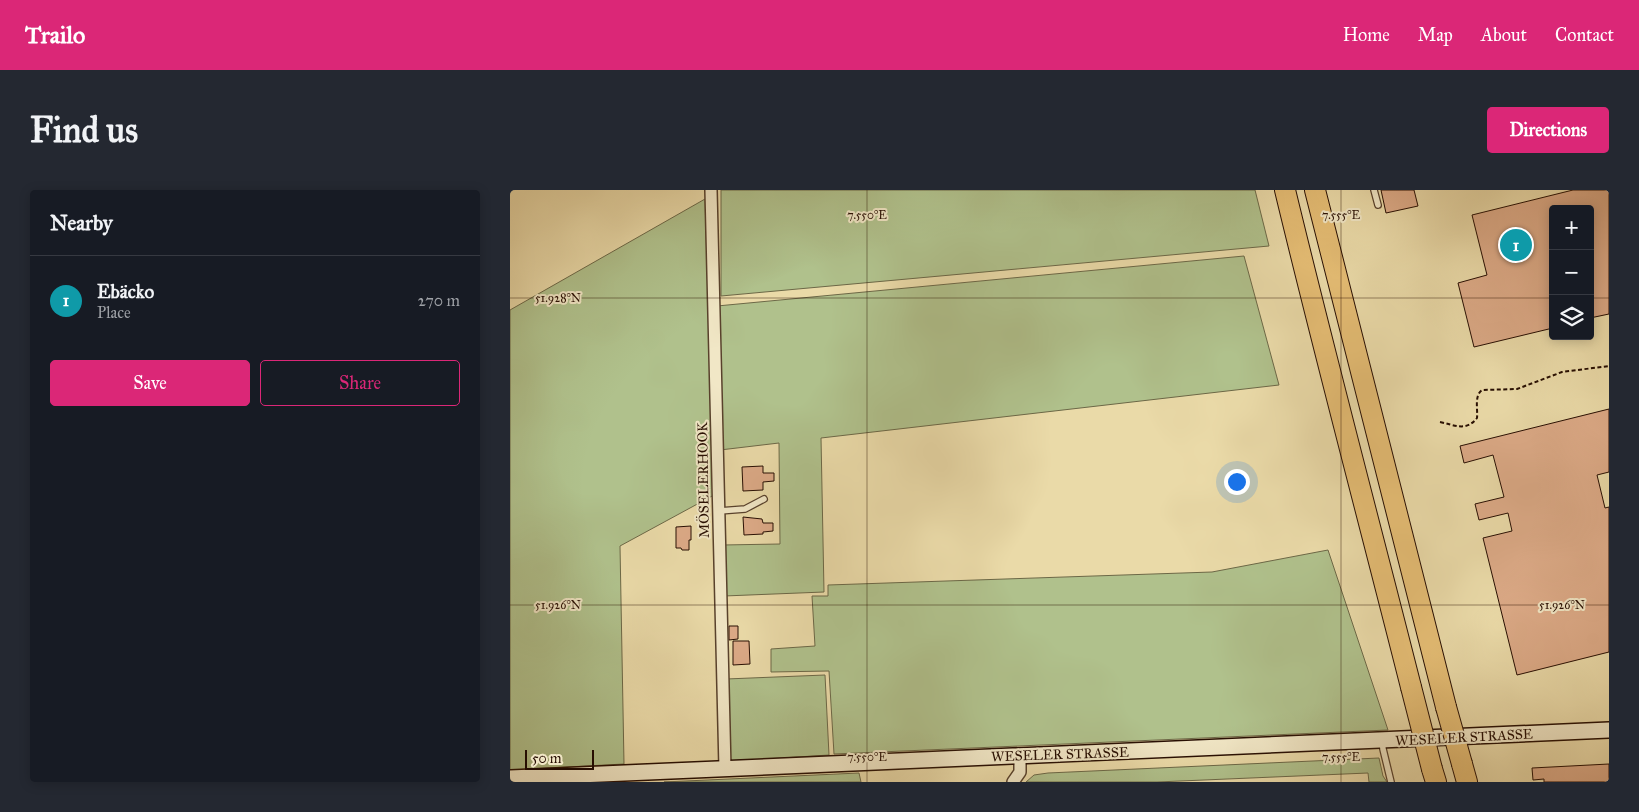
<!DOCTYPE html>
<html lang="en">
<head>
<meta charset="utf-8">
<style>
	:root { --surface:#171b24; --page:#242831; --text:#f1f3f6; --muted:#9ea1a6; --line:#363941; --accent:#db2777 }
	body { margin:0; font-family:"IM FELL Great Primer",serif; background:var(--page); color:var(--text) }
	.controls { position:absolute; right:15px; top:15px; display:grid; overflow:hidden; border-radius:5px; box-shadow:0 2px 12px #0003 }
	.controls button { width:45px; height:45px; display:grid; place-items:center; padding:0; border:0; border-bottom:1px solid var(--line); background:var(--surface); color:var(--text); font:25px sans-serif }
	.scale { position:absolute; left:15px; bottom:12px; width:69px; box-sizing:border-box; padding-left:5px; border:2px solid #270e02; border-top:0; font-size:14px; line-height:18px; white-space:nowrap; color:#270e02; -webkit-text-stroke:4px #f1e7c6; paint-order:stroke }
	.you { position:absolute; left:726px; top:291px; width:18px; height:18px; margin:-12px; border:4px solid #fff; border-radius:50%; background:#1a73e8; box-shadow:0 0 0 8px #1a73e833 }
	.badge { display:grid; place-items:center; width:32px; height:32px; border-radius:50%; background:var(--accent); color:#fff; font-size:16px; font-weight:700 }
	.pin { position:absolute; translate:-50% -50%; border:2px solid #fff; box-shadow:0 1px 5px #0006 }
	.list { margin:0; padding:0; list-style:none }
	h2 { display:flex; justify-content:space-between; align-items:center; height:65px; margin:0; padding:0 20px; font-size:21px }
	h2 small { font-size:16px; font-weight:400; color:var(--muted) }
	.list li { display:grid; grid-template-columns:32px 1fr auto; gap:15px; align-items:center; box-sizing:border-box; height:90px; padding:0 20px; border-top:1px solid var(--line) }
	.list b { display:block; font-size:19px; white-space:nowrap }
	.list p { margin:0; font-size:16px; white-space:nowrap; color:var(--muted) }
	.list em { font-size:16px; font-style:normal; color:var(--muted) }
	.actions { display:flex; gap:10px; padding:15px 20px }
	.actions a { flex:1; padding:11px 0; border:1px solid var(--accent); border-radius:5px; text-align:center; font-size:18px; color:var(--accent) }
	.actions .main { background:var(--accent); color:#fff }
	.icon { flex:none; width:28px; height:28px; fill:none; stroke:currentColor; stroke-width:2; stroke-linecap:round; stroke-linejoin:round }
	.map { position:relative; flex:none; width:1099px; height:592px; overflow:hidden; border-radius:5px }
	header { display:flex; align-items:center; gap:30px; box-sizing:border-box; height:70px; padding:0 25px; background:var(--accent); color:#fff }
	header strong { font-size:24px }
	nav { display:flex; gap:28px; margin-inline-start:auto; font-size:18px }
	.intro { display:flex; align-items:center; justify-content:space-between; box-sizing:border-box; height:120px; padding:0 30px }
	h1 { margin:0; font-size:35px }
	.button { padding:12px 22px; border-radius:5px; background:var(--accent); color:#fff; font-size:18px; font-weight:700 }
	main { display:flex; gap:30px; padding:0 30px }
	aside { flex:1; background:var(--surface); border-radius:5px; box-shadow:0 2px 12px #0003 }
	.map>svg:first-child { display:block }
	.green { fill:#b0c18c; stroke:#6c6847 }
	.building { fill:#dcaa87; stroke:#270e02 }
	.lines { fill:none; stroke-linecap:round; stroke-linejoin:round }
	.lane-casing { stroke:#58412c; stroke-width:8 }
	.street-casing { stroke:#58412c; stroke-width:14 }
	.secondary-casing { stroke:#270e02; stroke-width:18 }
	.highway-casing { stroke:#270e02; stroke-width:22 }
	.path { stroke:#270e02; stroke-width:2; stroke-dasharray:4 2.5; stroke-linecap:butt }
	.lane { stroke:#f1e7c6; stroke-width:5.5 }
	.street { stroke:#f1e7c6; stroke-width:11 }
	.secondary { stroke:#f1e7c6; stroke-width:15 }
	.highway { stroke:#e5bd74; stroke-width:20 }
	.highway-bridge-casing { stroke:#270e02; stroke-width:22; stroke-linecap:butt }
	.highway-bridge { stroke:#e5bd74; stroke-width:20 }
	.ticks { fill:none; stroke:#270e02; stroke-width:1; stroke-opacity:0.45 }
	.labels { text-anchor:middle; stroke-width:4; stroke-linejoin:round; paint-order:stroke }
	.street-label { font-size:14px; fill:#270e02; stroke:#f1e7c6 }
	.ticks-label { font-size:12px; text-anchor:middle; fill:#270e02; stroke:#f1e7c6; stroke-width:4; stroke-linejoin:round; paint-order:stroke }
</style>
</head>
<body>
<header>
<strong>Trailo</strong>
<nav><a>Home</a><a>Map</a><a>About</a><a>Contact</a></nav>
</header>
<div class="intro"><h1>Find us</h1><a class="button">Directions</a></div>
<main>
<aside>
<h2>Nearby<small></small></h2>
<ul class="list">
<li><span class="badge" style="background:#0f9aa8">1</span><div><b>Ebäcko</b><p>Place</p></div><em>270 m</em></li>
</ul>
<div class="actions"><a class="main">Save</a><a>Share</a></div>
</aside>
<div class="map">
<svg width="1099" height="592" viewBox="0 0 1099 592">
	<rect width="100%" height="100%" fill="#eadaa8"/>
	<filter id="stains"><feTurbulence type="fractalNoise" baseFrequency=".004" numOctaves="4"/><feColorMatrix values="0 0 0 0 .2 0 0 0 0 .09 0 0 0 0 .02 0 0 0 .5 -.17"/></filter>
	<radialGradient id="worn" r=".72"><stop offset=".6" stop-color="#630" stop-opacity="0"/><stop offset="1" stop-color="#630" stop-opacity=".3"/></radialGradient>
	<!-- green -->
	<path class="green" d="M211 0H745L759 56 211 106Z
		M195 9 204 305 110 356 114 574 0 580V120Z
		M734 66 769 195 311 248 314 402 214 406 213 355 270 354 269 253 210 260 207 116Z
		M818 360 878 540 324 564 319 481 261 482V459L305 456 302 406H318V395L702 382Z
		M315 485 319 565 223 571 219 568 216 489Z
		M869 568 873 586 877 592H859L858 583 647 592H516L524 585 538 583Z
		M349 583 351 592H154Z"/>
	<!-- building -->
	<path class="building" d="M871 0H904L908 16 876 23Z
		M1063 0H1099V124L1080 128V19H1043V138L964 157 948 93 977 85 962 25Z
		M1099 219V282L1087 285 1095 318 1099 317V462L1007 485 973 348 1002 341 998 323 969 330 965 314 994 307 983 265 954 273 950 256Z
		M253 276V283H264V291L253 292V300L233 301 232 277Z
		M233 327 252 329 253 333H263V341L253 342V344L234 345Z
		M181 336V350H179V360H172L171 358H166V337Z
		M219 436H228V449L219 450Z
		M223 451H239L240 474 223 475Z
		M1099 574V592H1034V589L1023 590 1022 578Z"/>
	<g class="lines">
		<defs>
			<path id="lane" d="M864 0 868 15
				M209 321 235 319 254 309
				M872 550 873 559 881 592"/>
			<path id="street" d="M201 0 215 579
				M503 592 510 582V566"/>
			<path id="secondary" d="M0 588 1099 540"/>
			<path id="highway" d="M775 0C815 166 859 331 901 497
				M805 0 936 517
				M952 574 957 592
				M922 579 926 592"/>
		</defs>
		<!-- lane casing -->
		<use href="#lane" class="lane-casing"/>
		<!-- street casing -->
		<use href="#street" class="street-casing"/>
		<!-- secondary casing -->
		<use href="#secondary" class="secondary-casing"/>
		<!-- highway casing -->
		<use href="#highway" class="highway-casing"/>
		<!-- path -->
		<path class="path" d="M930 232C945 235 956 242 967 228 968 219 964 206 972 200L1007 199 1052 182 1099 176"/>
		<!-- lane -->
		<use href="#lane" class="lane"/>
		<!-- street -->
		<use href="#street" class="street"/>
		<!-- secondary -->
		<use href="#secondary" class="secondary"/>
		<!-- highway -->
		<use href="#highway" class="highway"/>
		<defs>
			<path id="highway-bridge" d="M901 497 922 579
				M936 517 952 574"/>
		</defs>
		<!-- highway-bridge casing -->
		<use href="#highway-bridge" class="highway-bridge-casing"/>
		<!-- highway-bridge -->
		<use href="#highway-bridge" class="highway-bridge"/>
	</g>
	<!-- ticks -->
	<path class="ticks" d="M357 0V592M831 0V592M0 108H1043M1080 108H1099M0 415H1099"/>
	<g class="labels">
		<!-- street labels -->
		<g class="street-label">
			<text transform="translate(193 290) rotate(-91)" y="5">MÖSELERHOOK</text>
			<text transform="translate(954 547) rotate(-3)" y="5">WESELER STRASSE</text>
			<text transform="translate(550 564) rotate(-2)" y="5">WESELER STRASSE</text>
		</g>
	</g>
	<g class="ticks-label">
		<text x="357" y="29">7.550°E</text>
		<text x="831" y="29">7.555°E</text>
		<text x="48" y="112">51.928°N</text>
		<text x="48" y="419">51.926°N</text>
		<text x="1052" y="419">51.926°N</text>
		<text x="357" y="571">7.550°E</text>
		<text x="831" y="571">7.555°E</text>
	</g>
	<rect width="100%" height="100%" filter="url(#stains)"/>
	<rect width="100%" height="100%" fill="url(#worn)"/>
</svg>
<div class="controls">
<button>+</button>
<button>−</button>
<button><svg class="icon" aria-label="layers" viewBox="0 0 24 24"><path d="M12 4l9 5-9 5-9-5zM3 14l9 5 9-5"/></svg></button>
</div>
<div class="scale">50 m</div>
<div class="you"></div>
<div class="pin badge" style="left:1006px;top:55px;background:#0f9aa8">1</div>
</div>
</main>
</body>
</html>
